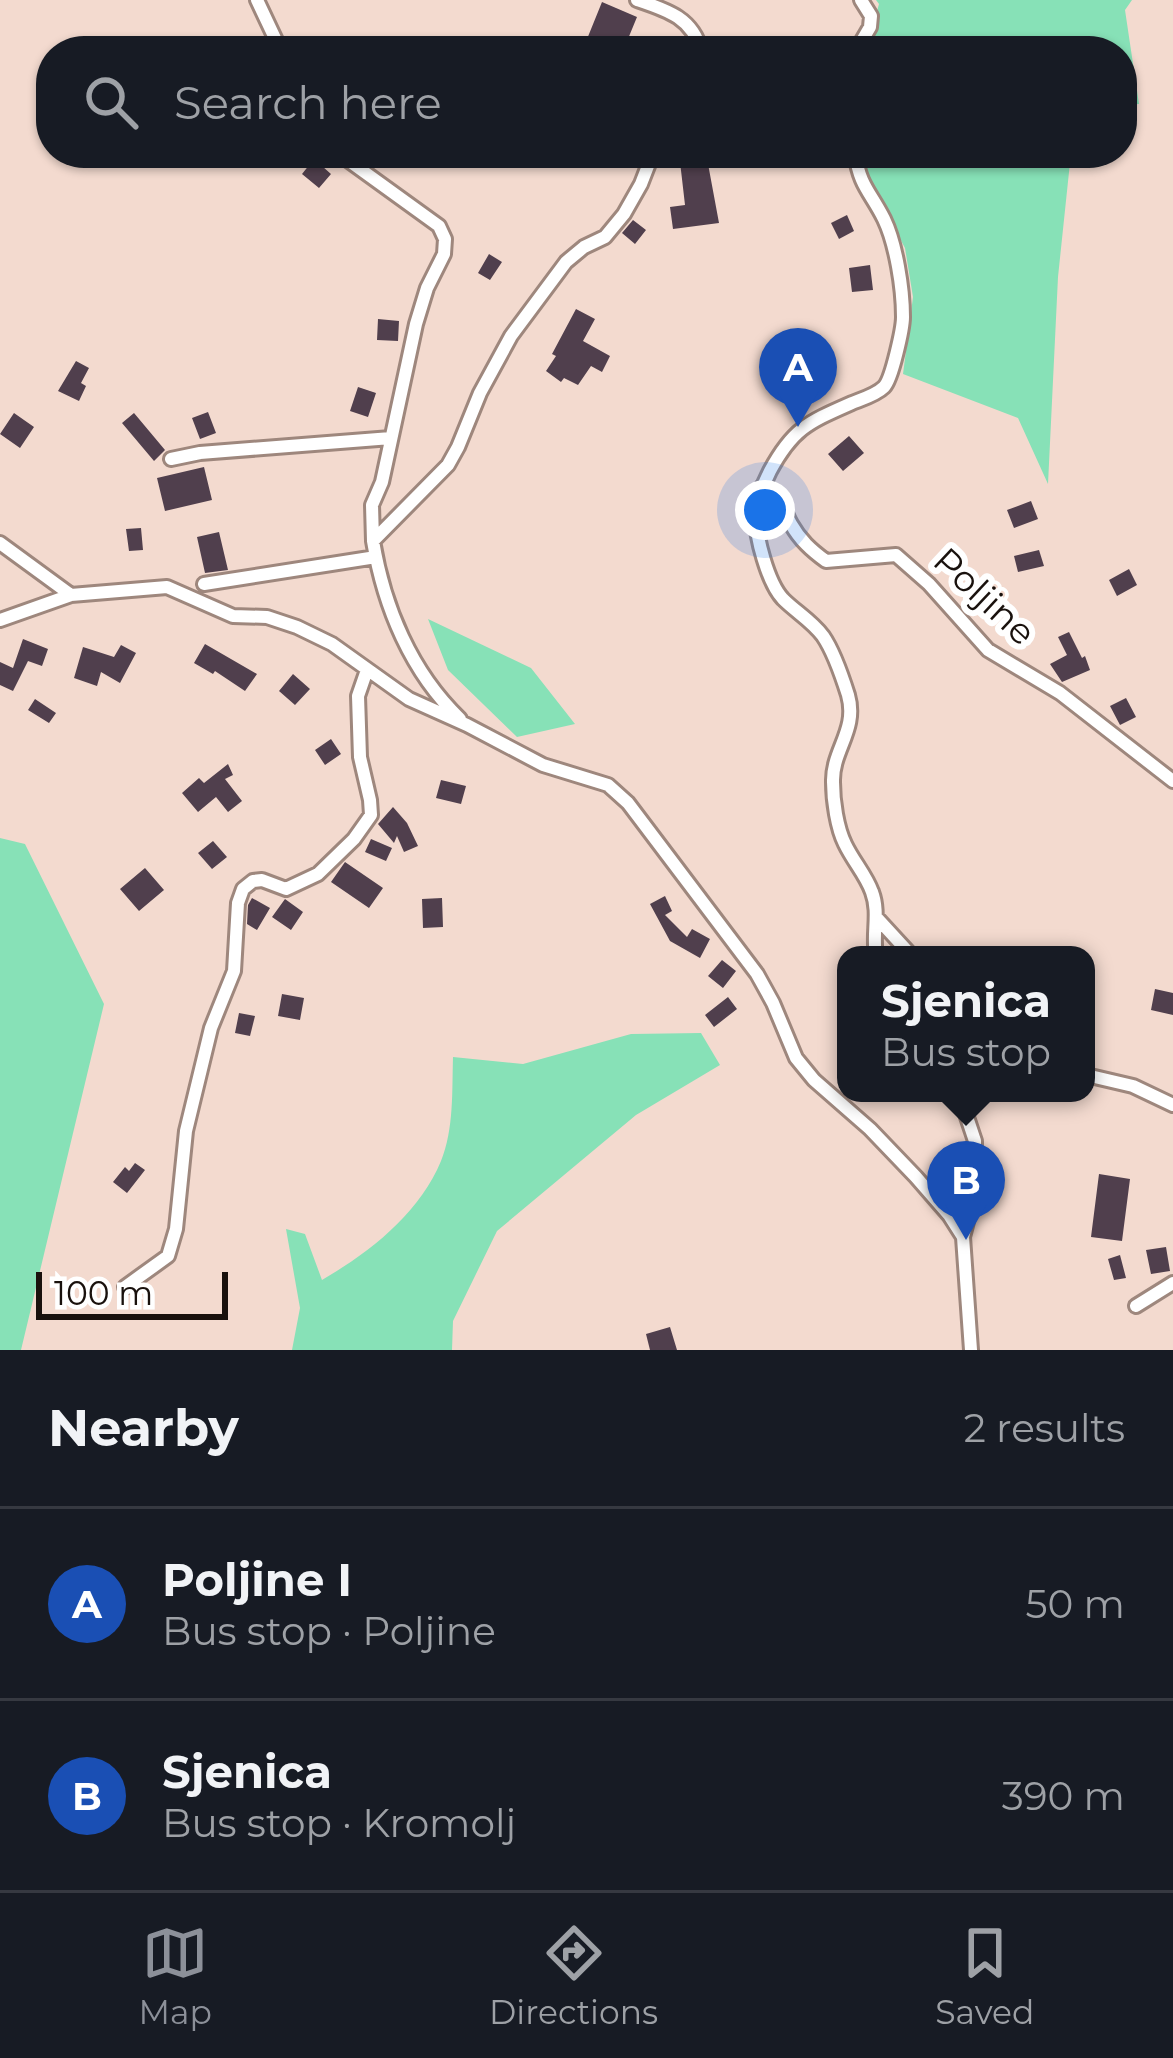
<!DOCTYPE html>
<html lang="en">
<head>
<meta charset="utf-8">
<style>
	:root { --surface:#171b24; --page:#242831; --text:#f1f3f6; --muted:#9ea1a6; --line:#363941; --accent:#8c9099 }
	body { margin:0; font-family:Montserrat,sans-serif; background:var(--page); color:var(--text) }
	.scale { position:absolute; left:36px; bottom:30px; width:192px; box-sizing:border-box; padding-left:12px; border:6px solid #19110d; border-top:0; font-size:33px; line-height:42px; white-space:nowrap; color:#19110d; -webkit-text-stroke:9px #fff; paint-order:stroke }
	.you { position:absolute; left:765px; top:510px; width:42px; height:42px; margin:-30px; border:9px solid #fff; border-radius:50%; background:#1a73e8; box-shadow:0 0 0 18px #1a73e833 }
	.badge { display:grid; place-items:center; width:78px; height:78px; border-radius:50%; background:var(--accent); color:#fff; font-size:39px; font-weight:700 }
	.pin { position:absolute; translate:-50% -99px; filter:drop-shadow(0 3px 6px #0008) }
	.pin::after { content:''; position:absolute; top:63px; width:42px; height:36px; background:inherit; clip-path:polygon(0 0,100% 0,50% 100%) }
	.popup { position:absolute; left:837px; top:946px; width:258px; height:156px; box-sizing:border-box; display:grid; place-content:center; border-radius:24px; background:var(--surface); filter:drop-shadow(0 3px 9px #0005); font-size:39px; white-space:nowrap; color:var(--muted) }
	.popup b { font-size:45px; color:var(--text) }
	.popup::after { content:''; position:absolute; left:50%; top:100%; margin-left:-24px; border:24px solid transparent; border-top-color:var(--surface) }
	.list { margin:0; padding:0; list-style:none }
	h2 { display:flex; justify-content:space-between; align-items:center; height:156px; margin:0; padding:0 48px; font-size:51px }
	h2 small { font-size:39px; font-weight:400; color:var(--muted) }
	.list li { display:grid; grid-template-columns:78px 1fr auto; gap:36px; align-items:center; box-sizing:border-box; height:192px; padding:0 48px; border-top:3px solid var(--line) }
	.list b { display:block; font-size:45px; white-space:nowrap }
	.list p { margin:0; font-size:39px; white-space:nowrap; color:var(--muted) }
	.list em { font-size:39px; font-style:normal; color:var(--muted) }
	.icon { flex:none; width:66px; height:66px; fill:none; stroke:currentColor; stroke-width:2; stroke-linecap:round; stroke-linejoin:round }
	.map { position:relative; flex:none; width:1173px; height:1350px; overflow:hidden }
	.search { position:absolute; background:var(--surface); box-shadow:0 3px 9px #0004; left:36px; right:36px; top:36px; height:132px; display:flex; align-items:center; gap:30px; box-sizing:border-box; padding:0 42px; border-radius:48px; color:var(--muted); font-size:45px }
	.sheet { height:540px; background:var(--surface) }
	nav { display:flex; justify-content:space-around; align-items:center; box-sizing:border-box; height:168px; border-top:3px solid var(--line); background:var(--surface); font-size:33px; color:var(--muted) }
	nav a { display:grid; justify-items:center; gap:6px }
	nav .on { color:var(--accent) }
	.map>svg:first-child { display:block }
	.green { fill:#87e1b7 }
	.building { fill:#503f4d }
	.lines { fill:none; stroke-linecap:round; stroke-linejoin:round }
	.street-casing { stroke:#9e877d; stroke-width:18 }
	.street { stroke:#fff; stroke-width:12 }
	.labels { text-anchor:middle; stroke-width:12; stroke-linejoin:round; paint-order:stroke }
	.street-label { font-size:36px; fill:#19110d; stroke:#fff }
</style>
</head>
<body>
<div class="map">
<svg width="1173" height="1350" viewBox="0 0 1173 1350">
	<rect width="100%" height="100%" fill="#f3dacf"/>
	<!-- green -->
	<path class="green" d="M876 0H1132L1125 10 1139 104 1122 105V51H866L879 4Z
		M863 153H1071L1058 277 1048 484 1018 418 903 374 913 297 905 248 864 172Z
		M428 619 531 668 575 724 517 737 448 670Z
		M0 838 25 844 104 1004 21 1350H0Z
		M701 1033 720 1065 636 1115 497 1231 453 1321 452 1350H292L300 1308 286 1229 305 1234 322 1280C370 1252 419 1214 441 1161 454 1129 452 1091 453 1057L523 1064 631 1034Z"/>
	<!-- building -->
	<path class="building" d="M602 2 637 17 623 51H601L585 44Z
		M679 153H706L719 223 673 229 670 207 685 205Z
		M314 159 331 174 319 188 302 174Z
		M847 215 854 231 839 239 831 223Z
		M633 220 646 230 635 244 622 233Z
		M489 254 502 262 490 280 478 273Z
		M870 265 873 290 852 292 849 268Z
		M576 309 595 319 583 341 610 356 602 372 591 366 578 385 564 378 561 382 546 371 556 356 552 354Z
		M378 319 399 321 398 341 377 340Z
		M76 361 89 368 81 383 86 386 79 401 58 391Z
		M358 387 376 393 368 417 350 411Z
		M208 412 216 433 200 439 192 418Z
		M14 413 34 427 20 448 0 434Z
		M134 413 165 450 154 461 122 423Z
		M849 436 864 453 843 471 828 454Z
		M204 467 212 500 165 511 157 478Z
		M1031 501 1038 519 1014 528 1007 510Z
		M141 528 143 550 129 551 126 529Z
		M219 532 228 570 205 573 197 537Z
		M1039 550 1044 566 1018 572 1014 556Z
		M1129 569 1137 585 1117 596 1109 580Z
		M1069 632 1082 658 1085 656 1090 670 1062 682 1050 664 1067 655 1058 637Z
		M23 639 48 649 42 666 28 661 13 691 0 685V662L13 668Z
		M205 644 257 674 245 691 215 671 213 674 194 663Z
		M121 645 136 653 120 683 101 672 97 686 74 678 83 647 114 657Z
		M293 674 310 689 295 705 279 691Z
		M1126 698 1136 717 1120 725 1110 706Z
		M35 699 56 713 49 723 28 710Z
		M331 739 341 754 325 765 315 750Z
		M228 764 233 775 225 779 242 801 228 812 216 797 198 812 182 793 199 778 204 783Z
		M441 780 466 786 461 804 436 798Z
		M393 807 407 823 418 846 404 852 397 836 394 843 378 824Z
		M371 839 392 848 386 861 365 852Z
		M213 841 227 857 212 869 198 853Z
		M345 862 383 888 369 908 331 882Z
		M145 868 164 890 139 911 120 889Z
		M665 896 672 911 665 915 687 937 692 929 710 939 700 958 670 941 650 904Z
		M252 898 270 908 257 930 247 924 248 905Z
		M442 898 443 927 423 928 422 899Z
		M285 899 303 912 291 930 272 917Z
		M722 960 736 971 723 988 708 976Z
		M1155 989 1173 993V1015L1151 1010Z
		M282 994 304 998 300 1020 278 1016Z
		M728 997 737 1009 714 1027 705 1015Z
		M239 1013 255 1016 250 1036 235 1033Z
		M135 1163 145 1170 127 1193 113 1182 125 1167 129 1171Z
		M1099 1174 1130 1179 1122 1241 1091 1237Z
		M1166 1247 1170 1271 1151 1274 1146 1250Z
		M1120 1255 1126 1278 1114 1280 1108 1259Z
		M670 1327 677 1350H650L646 1334Z"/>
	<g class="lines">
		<defs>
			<path id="street" d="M257 0 281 51
				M637 0C667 10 693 18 701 51
				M856 51 870 27 871 16 861 0
				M338 153 439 226 445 239 444 254 427 288 416 324 382 482 372 505 373 541
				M855 153C860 187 870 191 884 219 896 244 903 288 903 317 903 328 892 379 884 387 876 395 862 399 852 403 809 422 793 428 770 471 764 484 756 499 756 513 755 536 768 583 783 599 796 612 812 621 823 636 834 652 842 676 848 695 858 730 832 750 833 782 833 801 837 828 845 844 853 861 866 875 872 892 880 913 872 934 876 955
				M171 459 200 453 391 438
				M763 485C782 494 782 508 791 524 800 540 811 550 826 561L896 555 929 584 988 650 1060 693 1173 781
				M0 543 71 595 167 587 233 616 267 617 297 627 332 644 409 699 467 725 543 765 608 785 628 803 757 974 773 1003 796 1058 814 1080 870 1129 916 1177 949 1215 963 1237
				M204 584 376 557
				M0 620 71 595
				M460 719C411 672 384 607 373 541L448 465 458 447 480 393 511 336 566 262 584 247 605 237 624 214 641 184 653 153
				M877 918 911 955
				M1086 1075 1133 1086 1173 1105
				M959 1093 975 1141V1191L963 1237 971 1350
				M125 1287 168 1256 176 1229 186 1131 211 1028 234 971 238 903 243 889 253 881 262 880 286 889 318 874 354 839 371 815 370 800 360 757 358 696 367 670
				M1136 1306 1173 1283"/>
		</defs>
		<!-- street casing -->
		<use href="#street" class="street-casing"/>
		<!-- street -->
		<use href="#street" class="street"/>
	</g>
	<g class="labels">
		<!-- street labels -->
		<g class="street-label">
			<text transform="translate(985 596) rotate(43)" y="13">Poljine</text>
		</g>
	</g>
</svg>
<div class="scale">100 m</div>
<div class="you"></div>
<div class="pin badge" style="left:798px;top:427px;background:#1a4fb4">A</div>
<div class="pin badge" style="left:966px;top:1240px;background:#1a4fb4">B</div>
<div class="popup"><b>Sjenica</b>Bus stop</div>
<div class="search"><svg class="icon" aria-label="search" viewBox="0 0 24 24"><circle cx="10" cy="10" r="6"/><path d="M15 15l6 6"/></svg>Search here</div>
</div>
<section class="sheet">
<h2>Nearby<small>2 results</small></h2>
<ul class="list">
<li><span class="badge" style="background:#1a4fb4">A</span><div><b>Poljine I</b><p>Bus stop · Poljine</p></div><em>50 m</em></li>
<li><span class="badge" style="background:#1a4fb4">B</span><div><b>Sjenica</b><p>Bus stop · Kromolj</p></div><em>390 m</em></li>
</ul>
</section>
<nav>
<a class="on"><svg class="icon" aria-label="map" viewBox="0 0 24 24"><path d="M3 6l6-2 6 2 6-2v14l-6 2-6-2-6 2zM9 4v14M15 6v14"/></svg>Map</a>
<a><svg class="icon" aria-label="directions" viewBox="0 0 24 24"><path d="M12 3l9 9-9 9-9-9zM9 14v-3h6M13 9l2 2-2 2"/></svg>Directions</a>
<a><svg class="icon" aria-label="saved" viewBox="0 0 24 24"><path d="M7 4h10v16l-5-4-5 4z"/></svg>Saved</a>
</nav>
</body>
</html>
